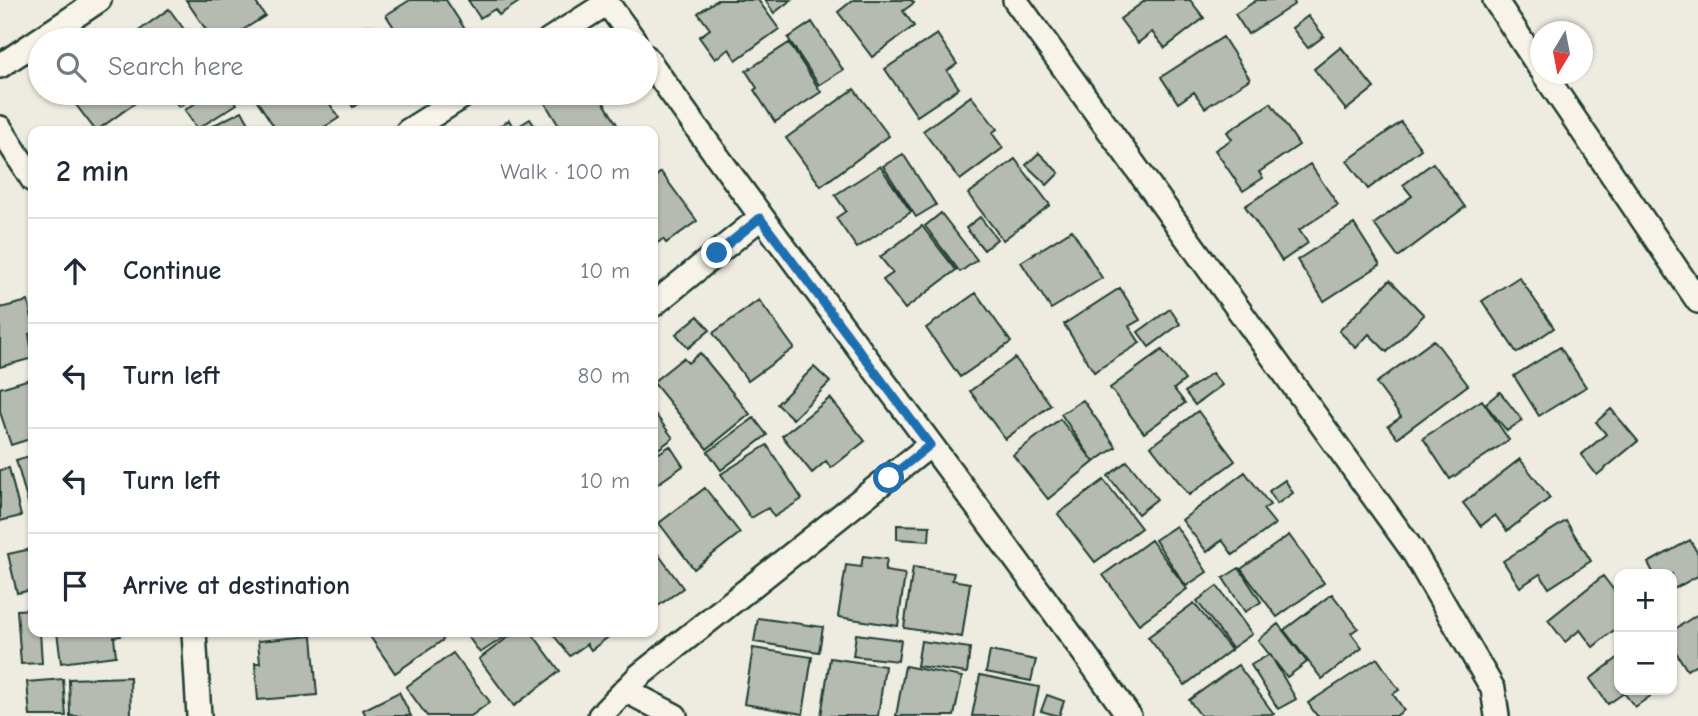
<!DOCTYPE html>
<html lang="en">
<head>
<meta charset="utf-8">
<style>
	:root { --surface:#fff; --page:#f2f2f3; --text:#1f2937; --muted:#747a83; --line:#e0e1e3 }
	body { margin:0; font-family:"Comic Neue",sans-serif; background:var(--page); color:var(--text) }
	.controls { position:absolute; right:21px; bottom:21px; display:grid; overflow:hidden; border-radius:14px; box-shadow:0 2px 5px #0004 }
	.controls button { width:63px; height:63px; display:grid; place-items:center; padding:0; border:0; border-bottom:2px solid var(--line); background:var(--surface); color:var(--text); font:35px sans-serif }
	.compass { position:absolute; left:1530px; top:21px; width:63px; height:63px; border-radius:50%; background:var(--surface); box-shadow:0 2px 5px #0004; rotate:190deg }
	.stop { position:absolute; width:21px; height:21px; margin:-16px; border:5px solid #1f6fb2; border-radius:50%; background:#fff }
	.stop.end { background:#1f6fb2; border-color:#fff; box-shadow:0 2px 7px #0008 }
	.list { margin:0; padding:0; list-style:none }
	h2 { display:flex; justify-content:space-between; align-items:center; height:91px; margin:0; padding:0 28px; font-size:30px }
	h2 small { font-size:23px; font-weight:400; color:var(--muted) }
	.list li { display:grid; grid-template-columns:46px 1fr auto; gap:21px; align-items:center; box-sizing:border-box; height:105px; padding:0 28px; border-top:2px solid var(--line) }
	.list b { display:block; font-size:26px; white-space:nowrap }
	.list em { font-size:23px; font-style:normal; color:var(--muted) }
	.icon { flex:none; width:38px; height:38px; fill:none; stroke:currentColor; stroke-width:2; stroke-linecap:round; stroke-linejoin:round }
	.map { position:relative; flex:none; width:1698px; height:716px; overflow:hidden }
	.search { position:absolute; background:var(--surface); box-shadow:0 2px 5px #0004; left:28px; top:28px; width:630px; height:77px; display:flex; align-items:center; gap:18px; box-sizing:border-box; padding:0 24px; border-radius:38px; color:var(--muted); font-size:26px }
	.panel { position:absolute; background:var(--surface); box-shadow:0 2px 5px #0004; left:28px; top:126px; width:630px; height:511px; border-radius:14px }
	.map>svg:first-child { display:block }
	.building { fill:#b5bbb0; stroke:#1f3d34; stroke-width:2 }
	.lines { fill:none; stroke-linecap:round; stroke-linejoin:round }
	.street-casing { stroke:#1f3d34; stroke-width:28 }
	.street { stroke:#f7f3e8; stroke-width:23 }
	.route { stroke:#1f6fb2; stroke-width:9 }
</style>
</head>
<body>
<div class="map">
<svg width="1698" height="716" viewBox="0 0 1698 716">
	<rect width="100%" height="100%" fill="#eeece1"/>
	<filter id="ink" filterUnits="userSpaceOnUse"><feTurbulence type="fractalNoise" baseFrequency=".0143" numOctaves="2"/><feDisplacementMap in="SourceGraphic" scale="14" xChannelSelector="R" yChannelSelector="G"/><feConvolveMatrix kernelMatrix="1 2 1 2 8 2 1 2 1" color-interpolation-filters="sRGB"/></filter>
	<g filter="url(#ink)">
		<!-- building -->
		<path class="building" d="M186 0H254L265 16 227 40H213Z
			M410 0H446L468 34 458 40H402L386 15Z
			M468 0H522L499 15 495 9 480 18Z
			M717 0H758L779 29 736 60 729 49 715 59 699 37 710 29 698 13Z
			M765 0H791L774 13Z
			M853 0H911L914 3 903 11 914 26 872 57 838 12Z
			M1146 0H1190L1204 18 1165 48 1152 32 1138 43 1120 19Z
			M1257 0H1293L1295 4 1248 34 1235 14Z
			M169 9 192 40H126Z
			M1308 16 1324 36 1308 48 1292 28Z
			M812 22 843 70 819 85 788 38Z
			M369 25 379 40H345Z
			M267 31 271 40H248Z
			M937 34 957 64 947 71 959 88 917 116 885 69Z
			M1223 37 1250 79 1205 108 1194 92 1178 103 1161 77Z
			M789 43 821 92 775 122 754 90 757 88 746 71Z
			M1341 47 1374 88 1346 110 1314 69Z
			M854 89 889 136 821 186 786 138Z
			M67 93H137L142 98 96 131Z
			M169 93H201L179 107Z
			M211 93H230L237 104 197 129 185 110Z
			M265 93H323L339 118 318 131H277L256 99Z
			M344 93H375L353 107Z
			M539 93H598L621 131H562Z
			M971 96 997 129 992 133 1003 148 960 180 923 131Z
			M1271 103 1299 145 1259 172 1263 178 1243 191 1215 150 1232 139 1227 132Z
			M242 111 253 131H202Z
			M530 119 538 131H492L509 120 514 129Z
			M1401 122 1421 149 1368 189 1347 161Z
			M1039 153 1059 173 1047 185 1026 165Z
			M903 154 936 205 916 217 883 166Z
			M1015 159 1050 205 1003 240 968 194Z
			M1433 163 1465 207 1398 257 1374 224 1412 196 1403 185Z
			M1310 164 1338 205 1299 230 1308 243 1282 261 1245 206Z
			M880 166 911 212 857 248 836 218 846 211 835 195Z
			M661 172 697 221 666 243 663 239 653 246V179Z
			M941 213 977 260 960 272 925 226Z
			M980 217 997 239 984 250 966 228Z
			M1354 224 1380 265 1324 301 1297 260Z
			M922 226 956 270 905 309 883 280 893 273 880 257Z
			M1072 230 1102 278 1051 309 1021 262Z
			M1519 277 1554 328 1517 353 1482 301Z
			M1390 280 1424 315 1387 352 1369 334 1356 348 1339 331Z
			M1120 288 1140 320 1129 326 1140 343 1094 372 1064 324Z
			M976 293 1011 342 960 377 926 328Z
			M759 300 794 348 748 381 713 333Z
			M28 301 33 322V333L29 334 33 358 0 367V308Z
			M1170 309 1180 324 1149 347 1138 332Z
			M698 316 710 330 688 348 676 334Z
			M1434 340 1468 385 1397 438 1388 426 1401 417 1376 383Z
			M1560 347 1586 387 1539 416 1514 376Z
			M1162 350 1185 380 1174 389 1185 403 1144 433 1110 388Z
			M700 353 750 414 707 449 653 382 683 358 688 363Z
			M1015 358 1051 405 1005 439 970 391Z
			M814 367 830 382 793 419 777 404Z
			M1212 373 1222 385 1195 405 1185 392Z
			M33 378V438L11 445 0 412V388Z
			M1500 392 1522 420 1507 431 1485 404Z
			M830 398 865 441 831 468 826 461 812 473 782 436Z
			M1083 400 1116 447 1094 462 1061 414Z
			M1482 400 1509 440 1450 479 1423 438Z
			M1611 409 1638 441 1597 475 1581 455 1606 434 1596 422Z
			M653 411 673 438 653 453Z
			M1198 411 1235 461 1189 495 1151 446Z
			M754 418 767 435 721 470 708 452Z
			M1060 419 1094 462 1048 499 1013 455Z
			M767 445 802 499 774 517 768 508 751 518 721 474Z
			M670 446 683 466 653 487V457Z
			M33 455V517H32L16 460Z
			M1520 459 1550 498 1507 531 1495 515 1481 526 1463 503Z
			M1127 461 1157 499 1138 514 1108 476Z
			M9 468 21 516 0 521V470Z
			M1245 472 1270 505 1263 509 1275 524 1233 555 1222 540 1207 552 1182 520Z
			M1104 480 1141 528 1095 562 1058 514Z
			M1285 480 1293 493 1277 504 1269 491Z
			M705 488 740 533 694 569 659 523Z
			M1566 521 1591 561 1549 588 1540 574 1520 587 1503 561Z
			M897 525 930 526 929 541 897 539Z
			M1176 526 1207 572 1186 586 1155 540Z
			M1289 535 1324 583 1277 617 1241 569Z
			M1151 540 1187 589 1139 624 1103 575Z
			M1690 540 1698 554V576L1672 590V574H1654L1648 563Z
			M653 547 683 588 654 609 653 608Z
			M31 549 33 590 17 593 8 554Z
			M863 556 887 559 885 571 905 574 898 626 838 617 846 565 861 567Z
			M913 567 954 573 952 580 970 583 962 637 904 628Z
			M1239 568 1261 602 1245 612 1223 578Z
			M1603 576 1619 597V626L1593 647 1580 630 1565 642 1548 620Z
			M1217 586 1252 634 1232 648 1197 601Z
			M1332 594 1358 628 1351 633 1362 648 1322 679 1284 630Z
			M1194 603 1231 650 1185 685 1148 637Z
			M33 609V632H40L42 663 21 664 17 610Z
			M1698 614V663L1687 670 1672 646V631Z
			M758 618 823 627 819 652 754 642Z
			M1278 624 1307 662 1287 677 1258 640Z
			M57 632H120L121 636 114 637 116 656 61 663Z
			M367 632H438L443 640 395 673Z
			M472 632H512L480 653 467 635Z
			M515 632H531L560 671 514 706 479 659Z
			M551 632H615L591 650 587 644 570 656Z
			M856 634 901 640 898 661 853 656Z
			M312 636 317 695 258 700 255 663H260L258 641Z
			M921 641 970 648 967 673 917 666Z
			M753 648 812 657 803 714 744 704Z
			M990 651 1036 660 1031 681 986 672Z
			M453 653 490 702 471 716H427L406 687Z
			M1270 654 1296 699 1278 709 1251 665Z
			M1619 657V690H1659L1635 707 1624 693 1608 704 1590 679Z
			M830 658 885 666 878 716H821Z
			M1377 658 1399 690 1393 694 1404 710 1396 716H1317L1308 703Z
			M1238 665 1274 714 1201 716 1189 700Z
			M905 666 962 677 954 716H896Z
			M980 675 1039 687 1033 716H972Z
			M130 677 131 716H70L69 679Z
			M63 679 66 716H30L27 682Z
			M399 692 411 716H366L363 710Z
			M1047 695 1064 701 1059 716 1041 711Z"/>
		<g class="lines">
			<defs>
				<path id="street" d="M605 0 634 40
					M1015 0 1413 551 1493 689 1497 716
					M1495 0 1540 68
					M549 40 607 3
					M646 57C803 280 972 493 1129 716
					M0 66 99 0
					M1544 74 1698 301
					M0 128 33 180
					M408 131 468 93
					M653 305 760 218
					M194 632 199 716
					M625 690 675 716
					M600 716 640 675 930 445"/>
			</defs>
			<!-- street casing -->
			<use href="#street" class="street-casing"/>
			<!-- street -->
			<use href="#street" class="street"/>
		</g>
	</g>
	<g class="lines" filter="url(#ink)">
		<!-- route -->
		<path class="route" d="M717 253 760 218 930 445 889 478"/>
	</g>
</svg>
<div class="controls">
<button>+</button>
<button>−</button>
</div>
<svg class="compass" viewBox="-18 -18 36 36"><path d="M0-13l5 13h-10z" fill="#e53935"/><path d="M0 13l5-13h-10z" fill="#747a83"/></svg>
<div class="stop" style="left:889px;top:478px"></div>
<div class="stop end" style="left:717px;top:253px"></div>
<div class="search"><svg class="icon" aria-label="search" viewBox="0 0 24 24"><circle cx="10" cy="10" r="6"/><path d="M15 15l6 6"/></svg>Search here</div>
<section class="panel">
<h2>2 min<small>Walk · 100 m</small></h2>
<ul class="list">
<li><svg class="icon" aria-label="ahead" viewBox="0 0 24 24"><path d="M12 20V5M6 11l6-6 6 6"/></svg><div><b>Continue</b></div><em>10 m</em></li>
<li><svg class="icon" aria-label="left" viewBox="0 0 24 24"><path d="M17 20v-9H6M10 6l-5 5 5 5"/></svg><div><b>Turn left</b></div><em>80 m</em></li>
<li><svg class="icon" aria-label="left" viewBox="0 0 24 24"><path d="M17 20v-9H6M10 6l-5 5 5 5"/></svg><div><b>Turn left</b></div><em>10 m</em></li>
<li><svg class="icon" aria-label="arrive" viewBox="0 0 24 24"><path d="M6 21V4h12l-3 4 3 4H6"/></svg><div><b>Arrive at destination</b></div></li>
</ul>
</section>
</div>
</body>
</html>
